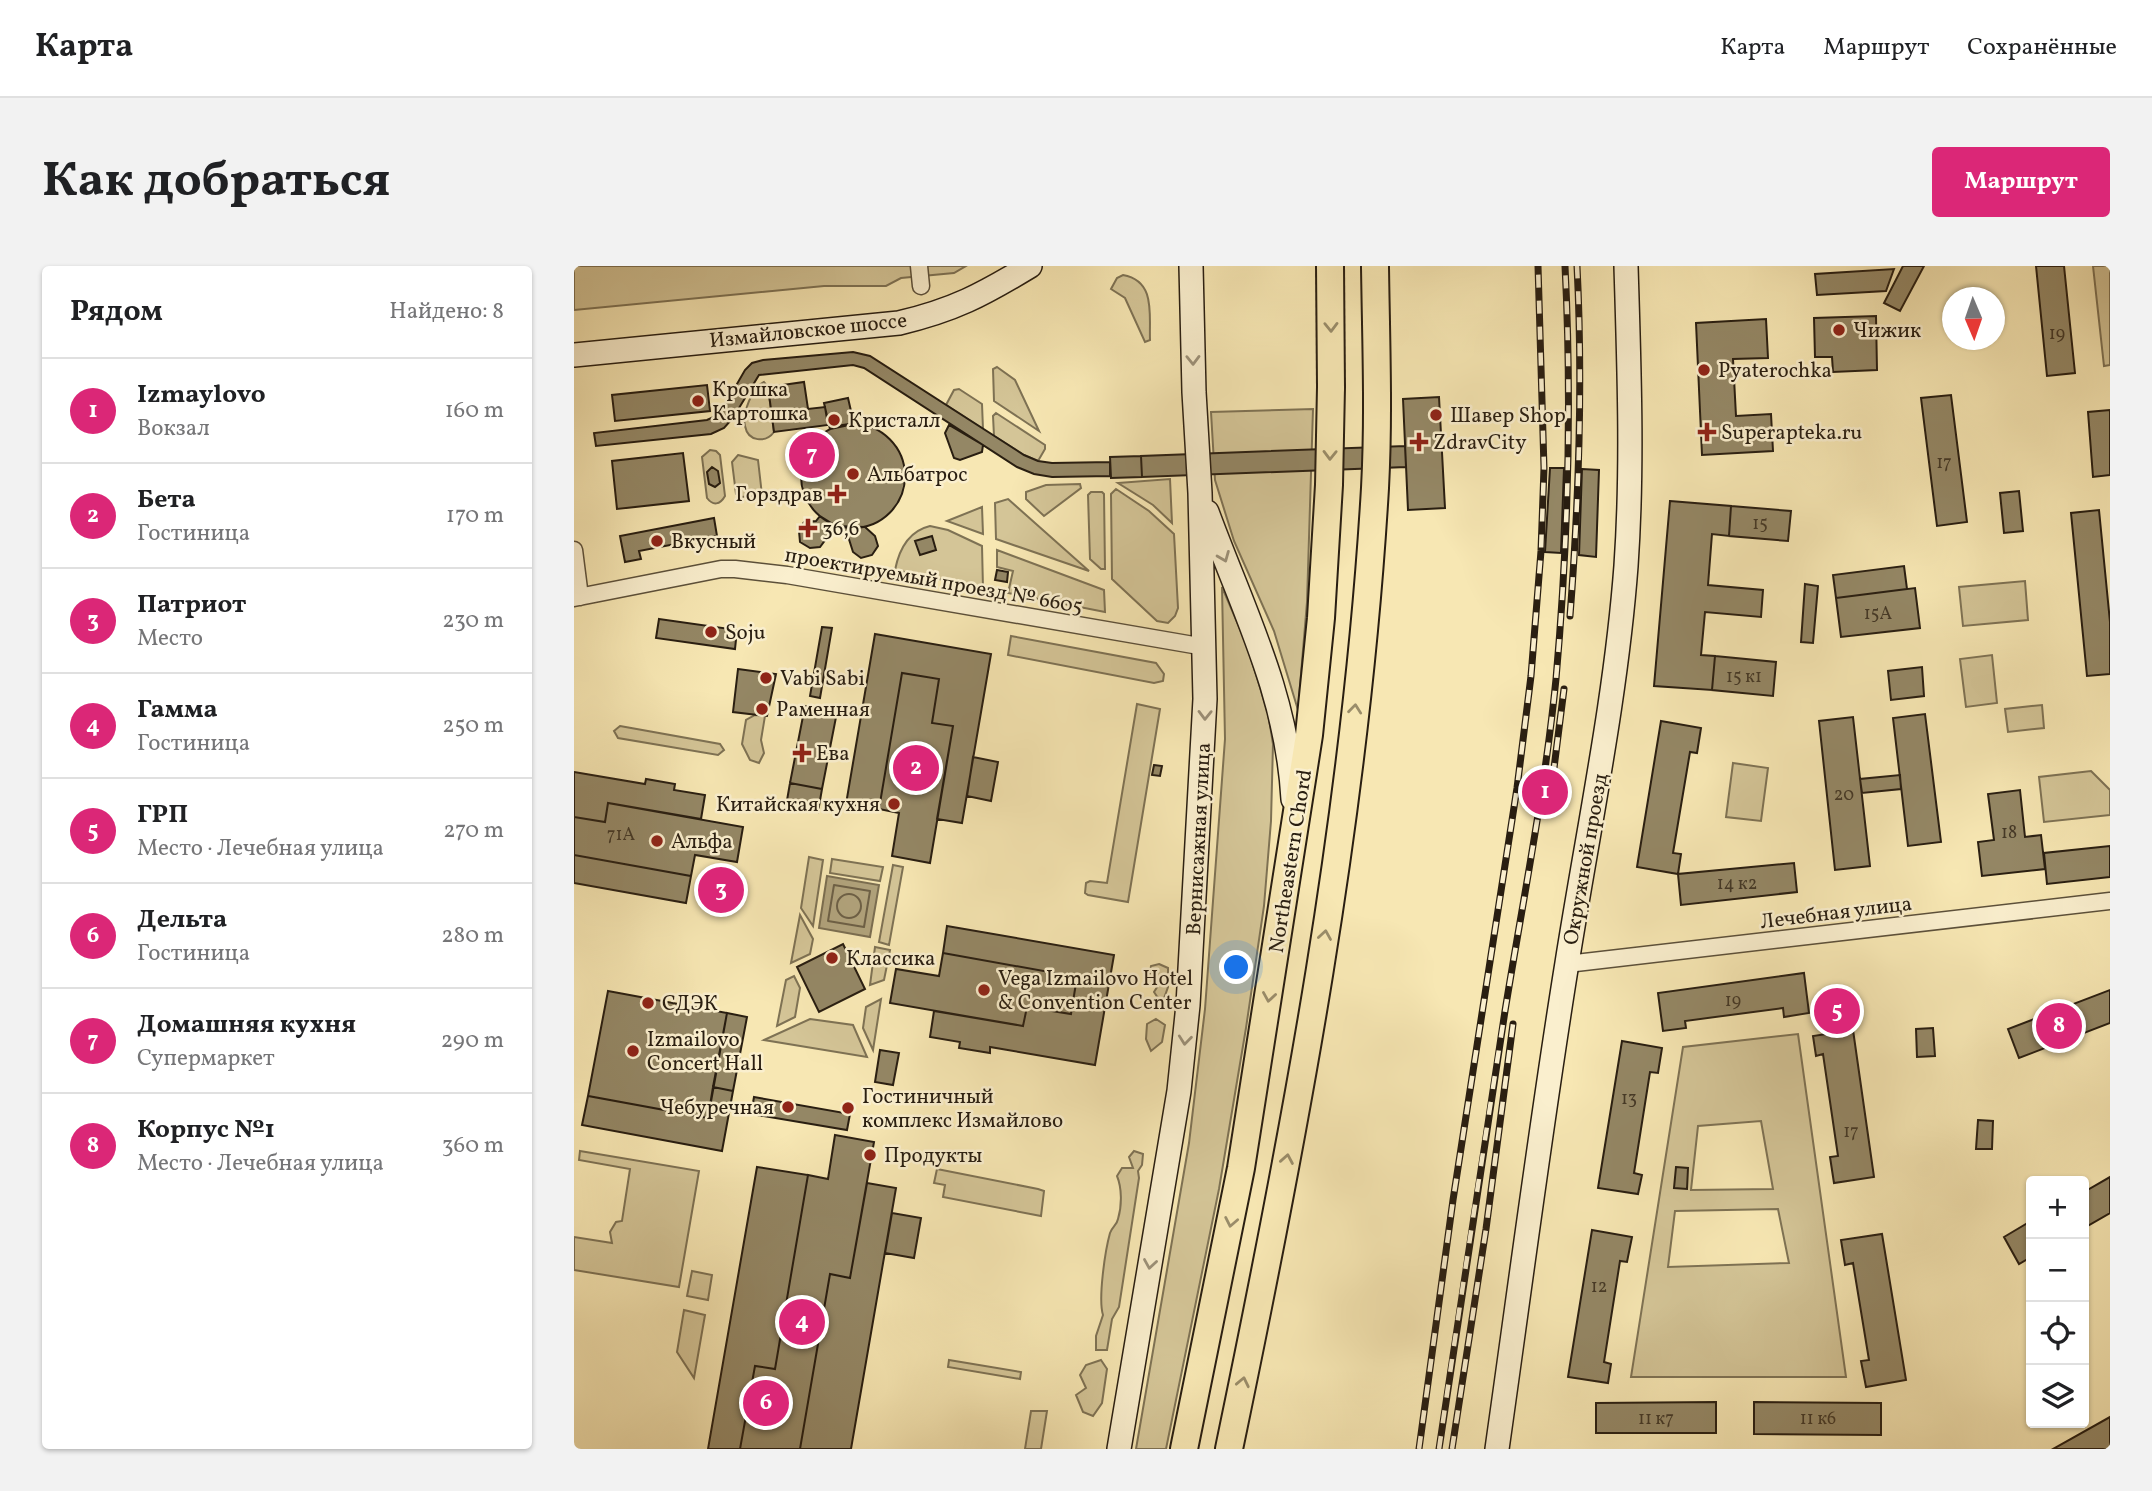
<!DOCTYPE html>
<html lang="ru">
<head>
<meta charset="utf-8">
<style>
	:root { --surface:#fff; --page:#f2f2f2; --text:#202124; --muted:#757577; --line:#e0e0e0; --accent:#db2777 }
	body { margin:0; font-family:Vollkorn,serif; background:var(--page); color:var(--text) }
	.controls { position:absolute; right:21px; bottom:21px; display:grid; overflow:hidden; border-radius:7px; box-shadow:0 2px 5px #0004 }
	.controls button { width:63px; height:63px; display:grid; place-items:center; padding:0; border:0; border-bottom:2px solid var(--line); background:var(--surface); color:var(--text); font:35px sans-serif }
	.compass { position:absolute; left:1368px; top:21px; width:63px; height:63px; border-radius:50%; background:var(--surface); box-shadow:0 2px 5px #0004; rotate:178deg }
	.you { position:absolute; left:663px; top:702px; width:24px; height:24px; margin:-18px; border:5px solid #fff; border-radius:50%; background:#1a73e8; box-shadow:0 0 0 10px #1a73e833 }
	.badge { display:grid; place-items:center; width:46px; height:46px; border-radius:50%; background:var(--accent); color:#fff; font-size:23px; font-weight:700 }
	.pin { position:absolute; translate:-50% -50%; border:4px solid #fff; box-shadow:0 2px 7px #0006 }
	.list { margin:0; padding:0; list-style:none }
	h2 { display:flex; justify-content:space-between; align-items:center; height:91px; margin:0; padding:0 28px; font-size:30px }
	h2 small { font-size:23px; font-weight:400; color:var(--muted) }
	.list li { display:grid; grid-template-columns:46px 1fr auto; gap:21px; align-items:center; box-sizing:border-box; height:105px; padding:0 28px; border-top:2px solid var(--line) }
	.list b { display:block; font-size:26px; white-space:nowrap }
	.list p { margin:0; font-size:23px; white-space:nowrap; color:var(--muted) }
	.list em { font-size:23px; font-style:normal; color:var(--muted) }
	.icon { flex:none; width:38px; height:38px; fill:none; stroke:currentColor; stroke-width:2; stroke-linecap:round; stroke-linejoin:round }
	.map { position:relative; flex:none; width:1536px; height:1183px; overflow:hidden; border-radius:7px }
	header { display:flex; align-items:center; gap:42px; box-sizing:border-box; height:98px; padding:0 35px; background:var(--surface); border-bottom:2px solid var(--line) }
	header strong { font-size:33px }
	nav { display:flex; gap:38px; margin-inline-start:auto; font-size:24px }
	.intro { display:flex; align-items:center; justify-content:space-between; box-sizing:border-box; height:168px; padding:0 42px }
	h1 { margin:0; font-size:49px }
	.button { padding:18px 32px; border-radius:7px; background:var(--accent); color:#fff; font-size:24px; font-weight:700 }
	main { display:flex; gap:42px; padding:0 42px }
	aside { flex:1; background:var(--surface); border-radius:7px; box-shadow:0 2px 5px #0004 }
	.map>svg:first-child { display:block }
	.green { fill:#d4c597; stroke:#7e7254; stroke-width:2; fill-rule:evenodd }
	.water { fill:#b1a37c; stroke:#7b6e51; stroke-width:2 }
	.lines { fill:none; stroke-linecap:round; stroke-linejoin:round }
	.shore { stroke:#6d6046; stroke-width:2 }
	.building { fill:#948765; stroke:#291e11; stroke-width:2 }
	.street-casing { stroke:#5c503a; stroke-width:19 }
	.secondary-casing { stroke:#291e11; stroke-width:26 }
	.primary-casing { stroke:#291e11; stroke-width:30 }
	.street { stroke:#faefce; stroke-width:16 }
	.secondary { stroke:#faefce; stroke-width:23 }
	.primary { stroke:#f7e7b3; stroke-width:26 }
	.rail-casing { stroke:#291e11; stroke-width:7 }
	.rail { stroke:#faefce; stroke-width:4.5; stroke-dasharray:13; stroke-linecap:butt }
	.primary-bridge-casing { stroke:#291e11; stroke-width:30; stroke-linecap:butt }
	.primary-bridge { stroke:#f7e7b3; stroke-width:26 }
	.oneway { stroke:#9a8d6a }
	.oneway2 { stroke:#9c9179 }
	.poi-dot { fill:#8f2418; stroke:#faefce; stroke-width:2.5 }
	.labels { text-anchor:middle; stroke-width:5; stroke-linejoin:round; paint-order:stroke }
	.number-label { font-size:18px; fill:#443826 }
	.street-label { font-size:21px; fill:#291e11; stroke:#faefce }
	.poi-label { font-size:21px; fill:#291e11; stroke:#faefce; text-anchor:start }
</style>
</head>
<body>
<header>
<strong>Карта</strong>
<nav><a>Карта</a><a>Маршрут</a><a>Сохранённые</a></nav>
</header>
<div class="intro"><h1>Как добраться</h1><a class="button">Маршрут</a></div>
<main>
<aside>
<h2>Рядом<small>Найдено: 8</small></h2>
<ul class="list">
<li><span class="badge">1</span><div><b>Izmaylovo</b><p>Вокзал</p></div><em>160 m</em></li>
<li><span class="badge">2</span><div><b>Бета</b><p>Гостиница</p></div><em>170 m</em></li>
<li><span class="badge">3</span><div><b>Патриот</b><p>Место</p></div><em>230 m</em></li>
<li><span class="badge">4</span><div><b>Гамма</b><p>Гостиница</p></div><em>250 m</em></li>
<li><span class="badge">5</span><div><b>ГРП</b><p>Место · Лечебная улица</p></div><em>270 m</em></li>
<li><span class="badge">6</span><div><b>Дельта</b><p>Гостиница</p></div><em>280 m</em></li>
<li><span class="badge">7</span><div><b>Домашняя кухня</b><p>Супермаркет</p></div><em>290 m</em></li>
<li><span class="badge">8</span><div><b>Корпус №1</b><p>Место · Лечебная улица</p></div><em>360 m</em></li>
</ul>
</aside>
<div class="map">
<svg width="1536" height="1183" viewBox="0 0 1536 1183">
	<rect width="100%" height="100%" fill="#f7e7b3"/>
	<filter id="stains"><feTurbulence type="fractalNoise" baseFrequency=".00286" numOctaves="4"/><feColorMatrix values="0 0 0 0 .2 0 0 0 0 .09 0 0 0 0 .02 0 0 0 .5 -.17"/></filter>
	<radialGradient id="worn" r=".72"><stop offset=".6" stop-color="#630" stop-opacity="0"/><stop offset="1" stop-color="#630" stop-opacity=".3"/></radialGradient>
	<!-- green -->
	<path class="green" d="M0 0H392L380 7 327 12 312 20H250L0 44Z
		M1519 0H1536V99L1530 100Z
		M549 9C582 15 575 48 576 74L571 76 551 32 537 23 543 12Z
		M423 101 441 114 465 165 420 135 419 103Z
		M190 116 194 121 200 166C192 177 174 176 171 160 168 148 178 121 190 116Z
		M385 123 408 138 409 163 372 139 380 124Z
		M739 143 733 336 724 444 700 365 660 275 641 214 637 146Z
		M422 147 471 179V183L464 195 450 189 420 170 419 150Z
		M136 184 142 185 146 189 151 230C146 239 139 240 133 232L128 191Z
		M164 189 184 194 188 229 167 231 162 228 158 196Z
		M596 213 598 257 579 239 544 217Z
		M506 218 507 222 470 250 452 233V226L472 219Z
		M542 223 575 245 600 268 604 342 601 350 594 357 583 355 538 313 537 228Z
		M517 226H528L530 228 531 303H527L516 293 514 229Z
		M434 233 515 305 422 273 421 237Z
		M408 241 409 268 373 255Z
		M356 260 374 264 408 280 409 322 321 304C325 284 335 265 356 260Z
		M423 284 530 324 531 346 434 327 439 305 423 301Z
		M1451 315 1454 354 1389 360 1385 321Z
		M648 321 672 377 694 447 699 478 697 555 690 640 672 762 645 923 592 1183H562L615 877 631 743 651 473Z
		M437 370 582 397 590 408 589 415 580 417 434 389Z
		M1418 389 1423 437 1392 441 1386 393Z
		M563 438 586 443 554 636 514 629 511 627 512 617 516 615 533 617Z
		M1468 439 1470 462 1434 466 1431 443Z
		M181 449 191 450 187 474 190 487 185 497 176 494 168 478 172 454Z
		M46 460 146 478 150 484 144 489 44 472 40 465Z
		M1159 497 1194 502 1187 555 1152 551Z
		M1517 505 1536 524V549L1470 556 1465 511Z
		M235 591 249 594 239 660 227 642Z
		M258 593 309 601 306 615 256 607Z
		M319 599 329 601 315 679 305 676Z
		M226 649 239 673 236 688 217 697Z
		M301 681 316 684 310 714 296 719Z
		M585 698 594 702V721L588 738 580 726 585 718 575 712 577 700Z
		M220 710 226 722 221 751 203 760 212 714Z
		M307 733 299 784 289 762 292 741Z
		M236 753 279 759 293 791 190 774Z
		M582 753 591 759 588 776 577 785 572 773 573 758Z
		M1224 768 1272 1111H1057L1109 781ZM1187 855 1199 923 1117 924 1124 860ZM1204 943 1215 997 1094 1001 1101 945Z
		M6 885 125 905 105 1021 0 1004V971L38 977 36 966 42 956 48 955 56 903 5 894Z
		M560 885 569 888 568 899 564 905 565 912 545 1041 538 1053 533 1084H522V1070L529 1049C524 1033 531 985 536 967 538 961 543 959 544 953 548 940 548 922 543 910L548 902H559L555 891Z
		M363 903 464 923 470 925 467 950 369 931 371 919 360 917Z
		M118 1005 138 1009 134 1034 113 1030Z
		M110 1044 131 1049 120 1112 103 1086Z
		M375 1094 447 1106 446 1113 374 1101Z
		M527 1094 533 1103 528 1137 519 1150 509 1146 502 1129 512 1122 506 1109 512 1099Z
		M457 1145H473L467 1183H451Z"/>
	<!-- water -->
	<path class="water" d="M253 610 305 619 296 671 245 662Z"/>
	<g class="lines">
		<!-- shore -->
		<path class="shore" d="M260 619 296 625 290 661 254 655Z
			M263 640a12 12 0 1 1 24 0a12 12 0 1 1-24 0Z"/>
	</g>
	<!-- building -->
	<path class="building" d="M1329 0H1350L1326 45 1310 37Z
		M1462 0H1490L1501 107 1473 110Z
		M1320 3 1312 25 1243 29 1241 8Z
		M1302 50 1303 104 1259 106 1258 91H1241L1240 52Z
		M1192 53 1194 92 1159 93 1162 150 1197 148 1199 185 1128 189 1122 57Z
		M279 86 296 90 450 189 464 195 478 197 536 196V210L478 211 460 208 443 201 290 102 279 99 185 109 159 152 150 162 137 168 22 180 20 167 133 154 142 150 148 144 171 104 178 97 189 94Z
		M230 116 234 143 251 141 254 159 200 166 194 121Z
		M133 119 136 145 41 155 38 129Z
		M1377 129 1393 256 1363 260 1347 132Z
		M865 131 871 242 834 244 829 133Z
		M274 132 280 158 256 163 250 137Z
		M1536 144V209L1519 211 1514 146Z
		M227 210a52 52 0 1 1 104 0a52 52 0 1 1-104 0Z
		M375 159 409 179 408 186 386 194 380 192 371 167Z
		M831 180 832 201 568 211 567 190Z
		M109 187 115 235 43 243 38 195Z
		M567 190 568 211 537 212 536 191Z
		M138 201 144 205 146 217 141 221 135 218 133 206Z
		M976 202H990L987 287 971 286Z
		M1008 203 1025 204 1022 291 1005 289Z
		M1445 225 1449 265 1430 267 1426 227Z
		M1096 235 1157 240 1155 270 1138 268 1134 319 1189 324 1187 351 1131 346 1127 389 1141 390 1138 424 1080 420Z
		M1157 240 1217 245 1214 275 1155 270Z
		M1525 244 1536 356V408L1513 410 1497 247Z
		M246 250 262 260 291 261 301 270 304 280 298 289 287 292 279 286 273 267 258 265 246 281 236 282 226 276 225 265 230 256 242 255Z
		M140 252 143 270 65 285 67 293 51 296 46 270Z
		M358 270 362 284 346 289 341 275Z
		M1330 300 1333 323 1262 332 1259 309Z
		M423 304 434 306 433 316 421 314Z
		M1231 318 1244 320 1239 377 1227 376Z
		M1341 322 1346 362 1267 371 1262 332Z
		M85 353 163 364 161 383 82 372Z
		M248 361 258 362 246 432 236 430Z
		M301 368 417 388 388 557 363 553 379 460 358 457 365 413 328 407 305 543 272 538Z
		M1141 390 1202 396 1199 430 1138 424Z
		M1348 401 1350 430 1317 434 1314 405Z
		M164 403 202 408 193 450 159 446Z
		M328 407 365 413 358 457 379 460 356 597 318 590 325 547 305 543Z
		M231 440 263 446 248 523 216 517Z
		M1351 448 1367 576 1334 580 1319 452Z
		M1279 451 1296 600 1261 604 1245 455Z
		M1087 455 1127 462 1123 487 1116 486 1099 587 1107 588 1104 608 1063 601Z
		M399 491 424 496 417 535 393 530Z
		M580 499 588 500 586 510 578 509Z
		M0 506 71 518 72 513 101 518 100 524 131 529 127 553 34 537 31 556 0 551Z
		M1326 509 1327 523 1288 527 1286 513Z
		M216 517 248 523 244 546 212 540Z
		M1446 524 1451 571 1467 569 1471 603 1408 610 1404 576 1420 574 1414 528Z
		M34 537 169 561 163 596 121 589 117 610 0 589V551L31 556Z
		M1536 580V611L1473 618 1470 587Z
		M0 589 117 610 112 637 0 617Z
		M1220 597 1223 626 1107 639 1104 608Z
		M139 611 160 615 156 638 134 634Z
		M373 660 540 689 521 799 416 781V787L385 782 386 776 356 771 360 745 449 760 453 741 497 748 503 711 369 687Z
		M269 678 291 723 245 746 223 701Z
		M369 687 503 711 497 748 453 741 449 760 316 737 322 703 365 710Z
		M1230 707 1235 747 1210 751 1209 742 1111 755 1112 762 1089 765 1084 727Z
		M1536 724V757L1445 792 1434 763Z
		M34 725 153 747 134 852 14 830Z
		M1270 737 1272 751 1255 753 1253 740Z
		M153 747 173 751 159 825 139 821Z
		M1359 762 1361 790 1343 791 1342 763Z
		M1279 764 1300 911 1260 917 1256 891 1264 890 1249 788 1242 790 1239 770Z
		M1048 775 1088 782 1084 807 1076 806 1060 907 1068 909 1064 928 1024 922Z
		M306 784 325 787 319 819 301 816Z
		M139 821 159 825 148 885 8 859 14 830 134 852Z
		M180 831 276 848 273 864 177 848Z
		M1404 854 1419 855 1418 883H1402Z
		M261 869 300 876 276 1012 256 1008 226 1183H166L181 1100 201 1103 234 909 254 913Z
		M183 901 234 909 201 1103 181 1100 166 1183H134Z
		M1102 901 1114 902 1113 923 1100 922Z
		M1536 911V947L1510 962V926Z
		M293 917 322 922 277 1183H226L256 1008 276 1012Z
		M318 947 347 952 340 992 311 987Z
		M1457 955V991L1445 998 1430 971Z
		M1018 964 1058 971 1053 996 1046 995 1030 1096 1037 1098 1034 1117 994 1111Z
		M1308 968 1332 1114 1292 1121 1287 1095 1295 1094 1279 997 1271 999 1267 974Z
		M1142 1136V1167H1022V1137Z
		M1180 1136 1307 1137V1169L1180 1168Z
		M1536 1151V1183H1479Z"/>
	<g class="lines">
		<defs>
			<path id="street" d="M345 0 347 20
				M0 284 6 331
				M0 332 147 303H161L213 309 631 381
				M993 698 1536 635"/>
			<path id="secondary" d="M0 89 325 57C380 44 408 29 456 0
				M633 246C669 344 713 427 719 533
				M545 1183 605 825 614 739 631 433 626 227 620 126 617 0
				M923 1183C946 1021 967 858 993 697 1014 564 1042 433 1052 300 1059 200 1055 100 1052 0"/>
			<path id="primary" d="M610 1183 667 902 735 469 747 352 755 219 757 121
				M655 1183C721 866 782 546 801 222 805 148 802 74 801 0"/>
		</defs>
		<!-- street casing -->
		<use href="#street" class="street-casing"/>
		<!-- secondary casing -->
		<use href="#secondary" class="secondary-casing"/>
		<!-- primary casing -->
		<use href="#primary" class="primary-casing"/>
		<!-- street -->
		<use href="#street" class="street"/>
		<!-- secondary -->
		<use href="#secondary" class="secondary"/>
		<!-- primary -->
		<use href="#primary" class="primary"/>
		<defs>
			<path id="rail" d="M996 350C1005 233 1009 117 1003 0
				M979 510 990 423
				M845 1183 879 934 943 522 957 410 967 285 970 202 964 0
				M865 1183C886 1037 908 891 931 745 949 634 971 524 982 413 994 277 998 137 991 0
				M878 1183 912 963 939 758"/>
		</defs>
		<!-- rail casing -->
		<use href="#rail" class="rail-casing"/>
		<!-- rail -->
		<use href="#rail" class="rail"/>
		<defs>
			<path id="primary-bridge" d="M756 0 757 121"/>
		</defs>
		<!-- primary-bridge casing -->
		<use href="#primary-bridge" class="primary-bridge-casing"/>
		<!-- primary-bridge -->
		<use href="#primary-bridge" class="primary-bridge"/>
	</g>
	<!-- one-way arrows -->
	<defs><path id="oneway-chevron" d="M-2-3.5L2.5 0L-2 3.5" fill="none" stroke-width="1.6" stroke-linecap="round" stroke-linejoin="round" transform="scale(1.75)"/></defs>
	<g class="oneway">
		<use href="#oneway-chevron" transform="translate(757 61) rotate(89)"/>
		<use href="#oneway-chevron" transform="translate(756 189) rotate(91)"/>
		<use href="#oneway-chevron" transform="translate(781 443) rotate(-84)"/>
		<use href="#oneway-chevron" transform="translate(751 669) rotate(-81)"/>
		<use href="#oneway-chevron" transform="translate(695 731) rotate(99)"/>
		<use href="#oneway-chevron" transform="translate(713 893) rotate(-80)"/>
		<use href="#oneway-chevron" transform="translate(657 956) rotate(101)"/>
		<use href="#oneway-chevron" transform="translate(669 1116) rotate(-78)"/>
	</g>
	<g class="oneway2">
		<use href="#oneway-chevron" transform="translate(619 94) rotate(89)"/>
		<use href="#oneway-chevron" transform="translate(650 291) rotate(68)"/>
		<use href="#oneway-chevron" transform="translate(631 449) rotate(91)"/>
		<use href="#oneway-chevron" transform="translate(611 774) rotate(96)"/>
		<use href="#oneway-chevron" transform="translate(576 998) rotate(99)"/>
	</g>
	<!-- markers -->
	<g class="poi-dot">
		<circle cx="1265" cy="64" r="7"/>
		<circle cx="1130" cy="104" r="7"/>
		<circle cx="124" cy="135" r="7"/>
		<circle cx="862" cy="149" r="7"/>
		<circle cx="260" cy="154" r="7"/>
		<path d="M1129.5 155.5h7v7h7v7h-7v7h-7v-7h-7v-7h7z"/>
		<path d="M841.5 165.5h7v7h7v7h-7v7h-7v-7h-7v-7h7z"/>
		<circle cx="279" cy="208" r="7"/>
		<path d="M259.5 217.5h7v7h7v7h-7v7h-7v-7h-7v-7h7z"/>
		<path d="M230.5 251.5h7v7h7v7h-7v7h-7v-7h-7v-7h7z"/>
		<circle cx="83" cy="275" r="7"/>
		<circle cx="137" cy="366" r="7"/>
		<circle cx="192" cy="412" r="7"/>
		<circle cx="188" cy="443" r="7"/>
		<path d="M224.5 476.5h7v7h7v7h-7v7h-7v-7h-7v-7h7z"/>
		<circle cx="320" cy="538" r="7"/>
		<circle cx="83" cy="575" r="7"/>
		<circle cx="258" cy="692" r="7"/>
		<circle cx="410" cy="724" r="7"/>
		<circle cx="74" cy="737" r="7"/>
		<circle cx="59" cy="785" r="7"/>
		<circle cx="214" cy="841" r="7"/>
		<circle cx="274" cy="842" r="7"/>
		<circle cx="296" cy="889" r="7"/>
	</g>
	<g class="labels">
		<!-- number labels -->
		<g class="number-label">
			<text x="1483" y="73">19</text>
			<text x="1370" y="202">17</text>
			<text x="1186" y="263">15</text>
			<text x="1304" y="353">15А</text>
			<text x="1170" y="416">15 к1</text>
			<text x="1270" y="534">20</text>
			<text x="1435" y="572">18</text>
			<text x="47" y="574">71А</text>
			<text x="1163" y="623">14 к2</text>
			<text x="1159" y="740">19</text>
			<text x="1055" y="838">13</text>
			<text x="1277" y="871">17</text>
			<text x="1025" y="1026">12</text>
			<text x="1082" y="1158">11 к7</text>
			<text x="1244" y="1158">11 к6</text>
		</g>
		<!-- street labels -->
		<g class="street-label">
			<text transform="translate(234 64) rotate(-6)" y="7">Измайловское шоссе</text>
			<text transform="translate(360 314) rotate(10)" y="7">проектируемый проезд № 6605</text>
			<text transform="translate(624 573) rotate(-87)" y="7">Вернисажная улица</text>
			<text transform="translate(1011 593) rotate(-80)" y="7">Окружной проезд</text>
			<text transform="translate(716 595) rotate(-81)" y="7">Northeastern Chord</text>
			<text transform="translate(1262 646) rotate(-7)" y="7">Лечебная улица</text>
		</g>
		<!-- poi labels -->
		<g class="poi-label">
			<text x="1279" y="71">Чижик</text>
			<text x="1144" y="111">Pyaterochka</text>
			<text x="138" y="130">Крошка<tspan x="138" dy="24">Картошка</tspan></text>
			<text x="876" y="156">Шавер Shop</text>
			<text x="274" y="161">Кристалл</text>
			<text x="1147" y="173">Superapteka.ru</text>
			<text x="859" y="183">ZdravCity</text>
			<text x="293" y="215">Альбатрос</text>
			<text x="249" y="235" text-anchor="end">Горздрав</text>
			<text x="248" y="269">36,6</text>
			<text x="97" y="282">Вкусный</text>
			<text x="151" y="373">Soju</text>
			<text x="206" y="419">Vabi Sabi</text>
			<text x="202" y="450">Раменная</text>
			<text x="242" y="494">Ева</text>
			<text x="306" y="545" text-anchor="end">Китайская кухня</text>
			<text x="97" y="582">Альфа</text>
			<text x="272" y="699">Классика</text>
			<text x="424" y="719">Vega Izmailovo Hotel<tspan x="424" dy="24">&amp; Convention Center</tspan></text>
			<text x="88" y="744">СДЭК</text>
			<text x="73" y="780">Izmailovo<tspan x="73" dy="24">Concert Hall</tspan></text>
			<text x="288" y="837">Гостиничный<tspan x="288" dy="24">комплекс Измайлово</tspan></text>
			<text x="200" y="848" text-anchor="end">Чебуречная</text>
			<text x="310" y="896">Продукты</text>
		</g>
	</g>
	<rect width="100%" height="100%" filter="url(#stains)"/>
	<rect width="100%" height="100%" fill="url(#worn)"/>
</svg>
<div class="controls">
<button>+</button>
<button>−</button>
<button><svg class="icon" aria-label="locate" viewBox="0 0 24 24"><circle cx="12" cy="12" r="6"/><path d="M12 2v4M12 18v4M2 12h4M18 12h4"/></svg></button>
<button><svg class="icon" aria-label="layers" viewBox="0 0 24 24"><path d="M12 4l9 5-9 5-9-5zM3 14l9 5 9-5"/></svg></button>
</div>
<svg class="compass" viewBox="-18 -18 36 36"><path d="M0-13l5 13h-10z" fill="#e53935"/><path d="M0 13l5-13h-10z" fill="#757577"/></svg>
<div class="you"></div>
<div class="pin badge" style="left:971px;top:526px">1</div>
<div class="pin badge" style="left:342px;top:502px">2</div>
<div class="pin badge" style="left:147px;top:624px">3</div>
<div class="pin badge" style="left:228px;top:1056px">4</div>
<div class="pin badge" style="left:1263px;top:745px">5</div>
<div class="pin badge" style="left:192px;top:1137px">6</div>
<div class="pin badge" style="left:238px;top:189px">7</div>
<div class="pin badge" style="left:1485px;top:760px">8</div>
</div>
</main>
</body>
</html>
